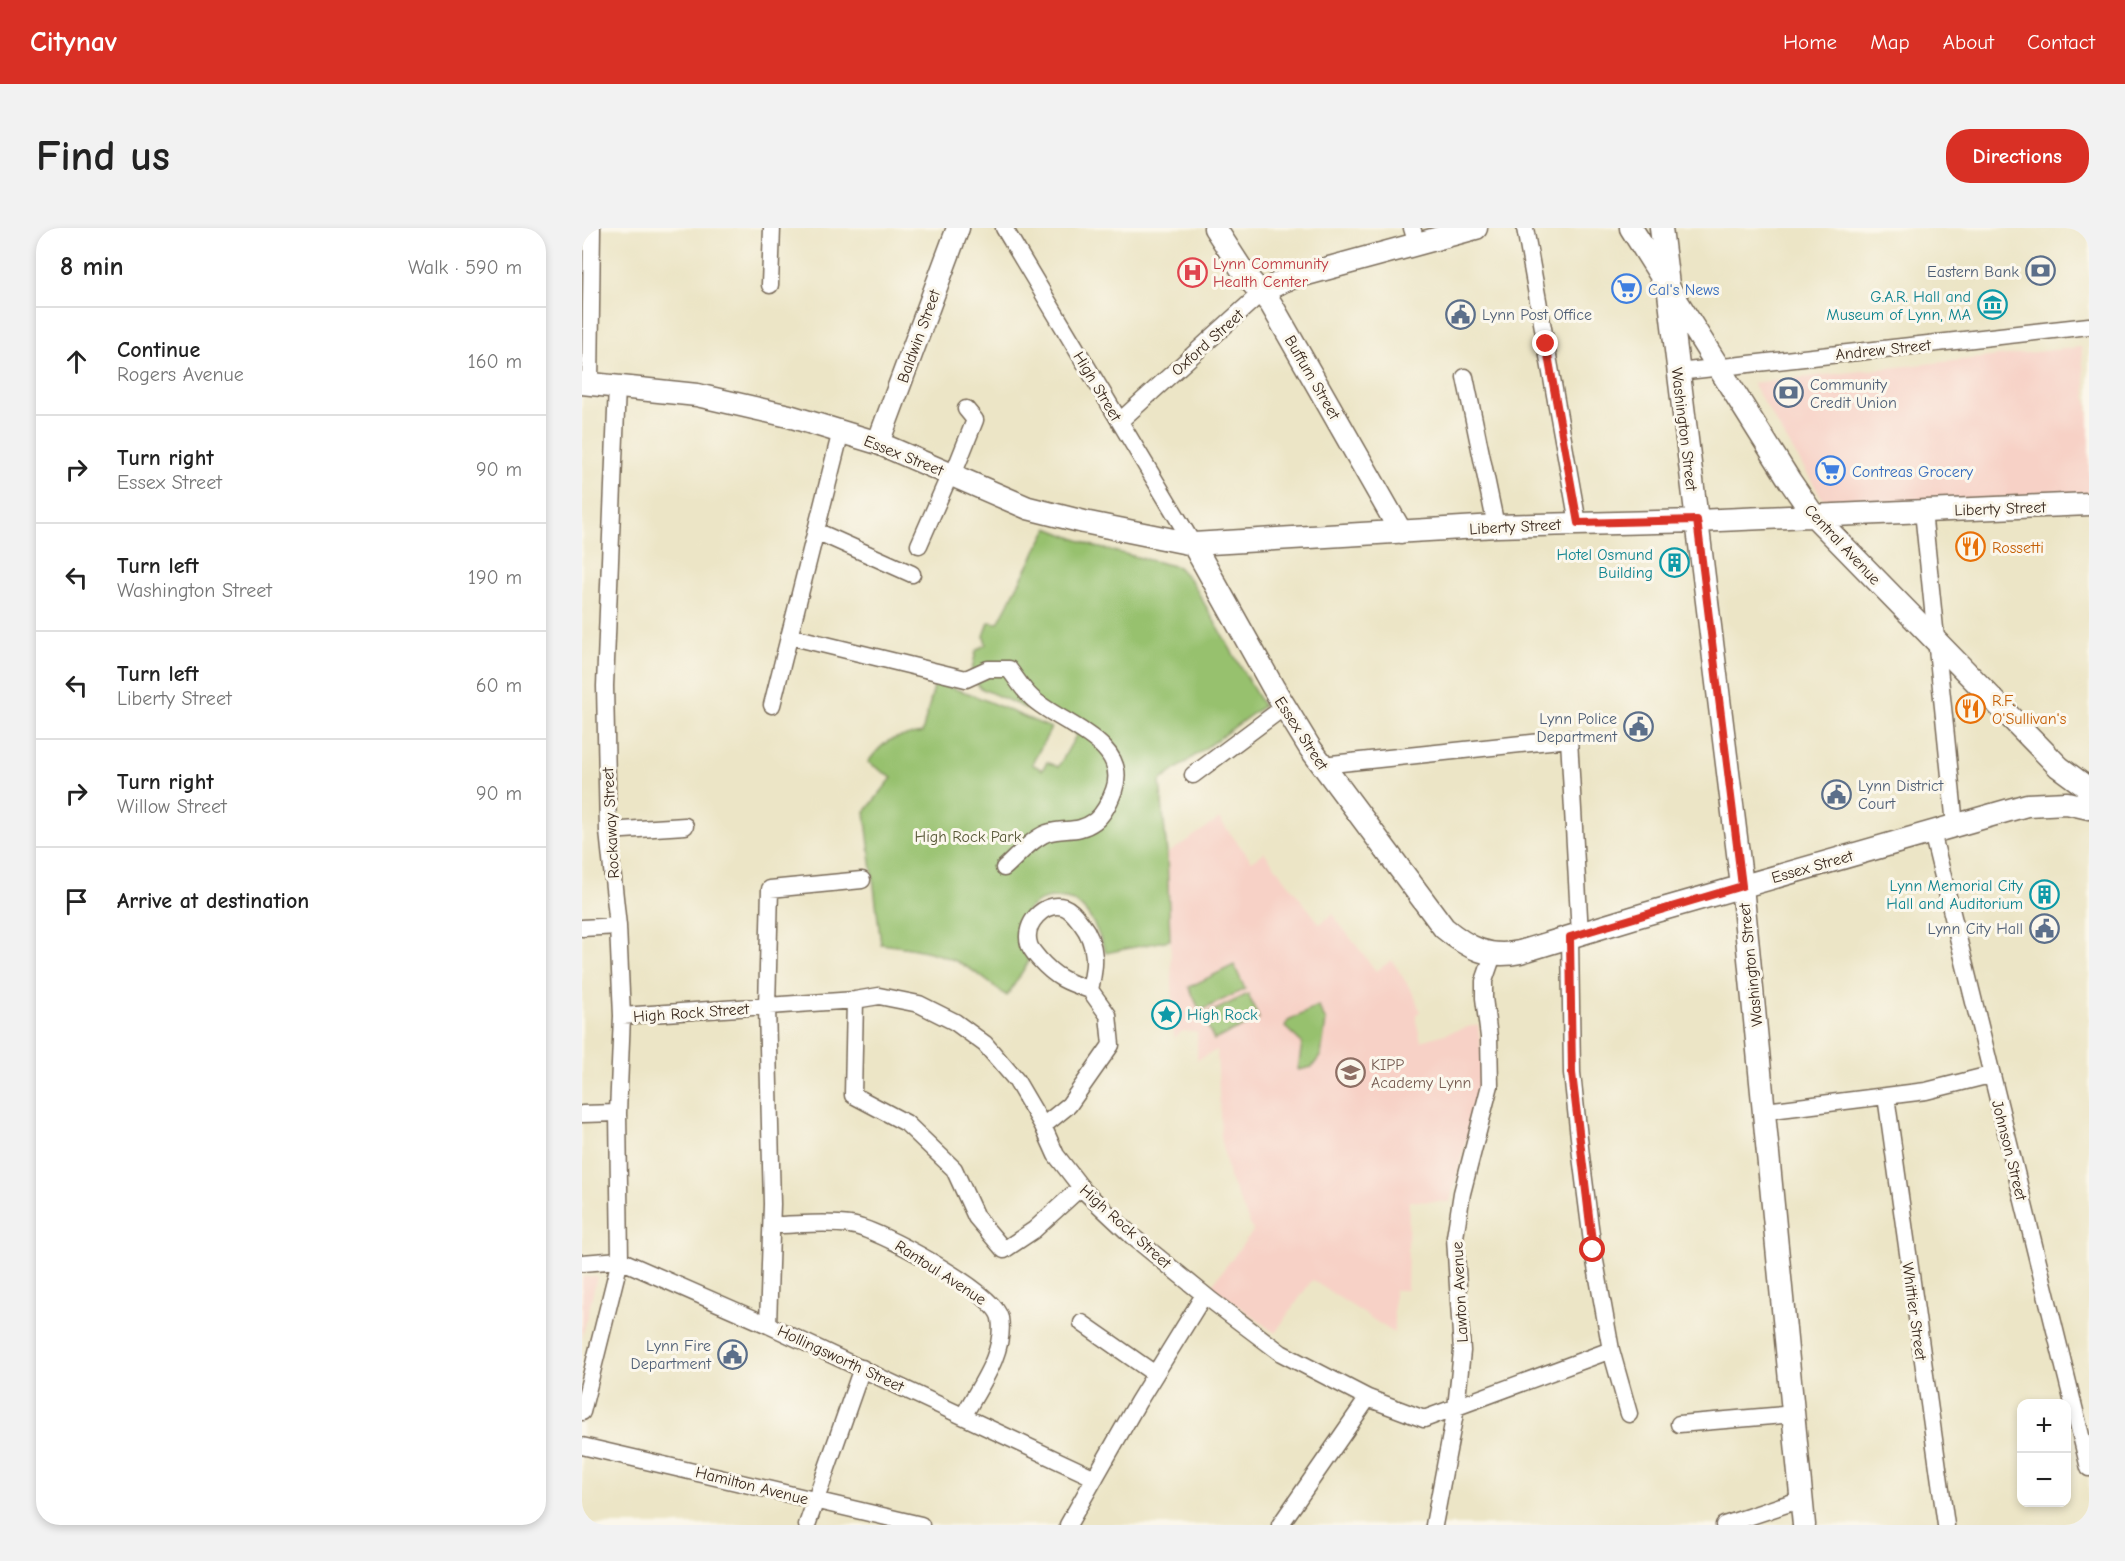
<!DOCTYPE html>
<html lang="en">
<head>
<meta charset="utf-8">
<style>
	:root { --surface:#fff; --page:#f2f2f2; --text:#222; --muted:#767676; --line:#e0e0e0; --accent:#d93025 }
	body { margin:0; font-family:"Comic Neue",sans-serif; background:var(--page); color:var(--text) }
	.controls { position:absolute; right:18px; bottom:18px; display:grid; overflow:hidden; border-radius:12px; box-shadow:0 3px 9px #0003 }
	.controls button { width:54px; height:54px; display:grid; place-items:center; padding:0; border:0; border-bottom:2px solid var(--line); background:var(--surface); color:var(--text); font:30px sans-serif }
	.stop { position:absolute; width:18px; height:18px; margin:-14px; border:4px solid #d93025; border-radius:50%; background:#fff }
	.stop.end { background:#d93025; border-color:#fff; box-shadow:0 2px 6px #0008 }
	.list { margin:0; padding:0; list-style:none }
	h2 { display:flex; justify-content:space-between; align-items:center; height:78px; margin:0; padding:0 24px; font-size:26px }
	h2 small { font-size:20px; font-weight:400; color:var(--muted) }
	.list li { display:grid; grid-template-columns:39px 1fr auto; gap:18px; align-items:center; box-sizing:border-box; height:108px; padding:0 24px; border-top:2px solid var(--line) }
	.list b { display:block; font-size:22px; white-space:nowrap }
	.list p { margin:0; font-size:20px; white-space:nowrap; color:var(--muted) }
	.list em { font-size:20px; font-style:normal; color:var(--muted) }
	.icon { flex:none; width:33px; height:33px; fill:none; stroke:currentColor; stroke-width:2; stroke-linecap:round; stroke-linejoin:round }
	.map { position:relative; flex:none; width:1507px; height:1297px; overflow:hidden; border-radius:24px }
	header { display:flex; align-items:center; gap:36px; box-sizing:border-box; height:84px; padding:0 30px; background:var(--accent); color:#fff }
	header strong { font-size:28px }
	nav { display:flex; gap:33px; margin-inline-start:auto; font-size:21px }
	.intro { display:flex; align-items:center; justify-content:space-between; box-sizing:border-box; height:144px; padding:0 36px }
	h1 { margin:0; font-size:42px }
	.button { padding:15px 27px; border-radius:24px; background:var(--accent); color:#fff; font-size:21px; font-weight:700 }
	main { display:flex; gap:36px; padding:0 36px }
	aside { flex:1; background:var(--surface); border-radius:24px; box-shadow:0 3px 9px #0003 }
	.map>svg:first-child { display:block }
	.built { fill:#f7d1c6 }
	.green { fill:#97c16e; stroke:#697646; stroke-width:1.5 }
	.lines { fill:none; stroke-linecap:round; stroke-linejoin:round }
	.minor-casing { stroke:#796b59; stroke-width:19 }
	.major-casing { stroke:#796b59; stroke-width:25 }
	.minor { stroke:#fff; stroke-width:16 }
	.major { stroke:#fff; stroke-width:22 }
	.route { stroke:#d93025; stroke-width:8 }
	.labels { text-anchor:middle; stroke-width:6; stroke-linejoin:round; paint-order:stroke }
	.health-label { font-size:16px; fill:#be3a42; stroke:#fbf7ec; text-anchor:start }
	.service-label { font-size:16px; fill:#4e5e75; stroke:#fbf7ec; text-anchor:end }
	.shop-label { font-size:16px; fill:#366cbe; stroke:#fbf7ec; text-anchor:start }
	.culture-label { font-size:16px; fill:#0d838f; stroke:#fbf7ec; text-anchor:end }
	.street-label { font-size:16px; fill:#3b2a1e; stroke:#fbf7ec }
	.food-label { font-size:16px; fill:#c56008; stroke:#fbf7ec; text-anchor:start }
	.park-label { font-size:16px; fill:#575736; stroke:#fbf7ec }
	.education-label { font-size:16px; fill:#785e54; stroke:#fbf7ec; text-anchor:start }
</style>
</head>
<body>
<header>
<strong>Citynav</strong>
<nav><a>Home</a><a>Map</a><a>About</a><a>Contact</a></nav>
</header>
<div class="intro"><h1>Find us</h1><a class="button">Directions</a></div>
<main>
<aside>
<h2>8 min<small>Walk · 590 m</small></h2>
<ul class="list">
<li><svg class="icon" aria-label="ahead" viewBox="0 0 24 24"><path d="M12 20V5M6 11l6-6 6 6"/></svg><div><b>Continue</b><p>Rogers Avenue</p></div><em>160 m</em></li>
<li><svg class="icon" aria-label="right" viewBox="0 0 24 24"><path d="M7 20v-9h11M14 6l5 5-5 5"/></svg><div><b>Turn right</b><p>Essex Street</p></div><em>90 m</em></li>
<li><svg class="icon" aria-label="left" viewBox="0 0 24 24"><path d="M17 20v-9H6M10 6l-5 5 5 5"/></svg><div><b>Turn left</b><p>Washington Street</p></div><em>190 m</em></li>
<li><svg class="icon" aria-label="left" viewBox="0 0 24 24"><path d="M17 20v-9H6M10 6l-5 5 5 5"/></svg><div><b>Turn left</b><p>Liberty Street</p></div><em>60 m</em></li>
<li><svg class="icon" aria-label="right" viewBox="0 0 24 24"><path d="M7 20v-9h11M14 6l5 5-5 5"/></svg><div><b>Turn right</b><p>Willow Street</p></div><em>90 m</em></li>
<li><svg class="icon" aria-label="arrive" viewBox="0 0 24 24"><path d="M6 21V4h12l-3 4 3 4H6"/></svg><div><b>Arrive at destination</b></div></li>
</ul>
</aside>
<div class="map">
<svg width="1507" height="1297" viewBox="0 0 1507 1297">
	<rect width="100%" height="100%" fill="#fbf7ec"/>
	<filter id="ink" filterUnits="userSpaceOnUse"><feTurbulence type="fractalNoise" baseFrequency=".0167" numOctaves="2"/><feDisplacementMap in="SourceGraphic" scale="12" xChannelSelector="R" yChannelSelector="G"/><feConvolveMatrix kernelMatrix="1 2 1 2 8 2 1 2 1" color-interpolation-filters="sRGB"/></filter>
	<filter id="wash" filterUnits="userSpaceOnUse"><feTurbulence type="fractalNoise" baseFrequency=".008" numOctaves="4" result="noise"/><feDisplacementMap in="SourceGraphic" scale="24" xChannelSelector="R" yChannelSelector="G"/><feGaussianBlur stdDeviation="1.35" result="paint"/><feColorMatrix in="noise" values="0 0 0 0 0 0 0 0 0 0 0 0 0 0 0 0 0 1.4 0 .05"/><feComposite in="paint" operator="in"/></filter>
	<g filter="url(#wash)">
		<rect width="100%" height="100%" fill="#ece5c6"/>
		<!-- built -->
		<path class="built" d="M1499 119 1507 191V267L1245 278 1170 155Z
			M637 591 670 633 682 624 738 696 750 686 794 743 810 732 832 767 838 783 834 787V793L839 813 896 796 901 834 899 856 868 974 827 973 825 1062H812V1105L730 1052 693 1105 629 1058 671 1003 647 949 639 909 635 822 615 832V804L601 803 592 809 585 626Z
			M15 1048 0 1110V1049Z"/>
		<!-- green -->
		<path class="green" d="M466 300 514 319 596 339 610 354 681 478 578 553 585 626 588 712 524 725C517 707 510 685 493 674 487 671 477 670 470 670 436 674 430 708 447 733L425 768C407 755 389 739 369 731 347 722 322 719 299 716L283 584 310 550 286 534C305 509 309 510 340 505L353 455 386 465 469 500 450 536 460 542 465 534 476 539 495 506 475 494 398 460 389 446 394 423 404 416 402 408 407 394 416 395Z
			M652 737 663 761 618 783 607 759Z
			M666 766 677 791 632 812 621 788Z
			M736 778 744 793 739 827 730 839 716 842 720 815 703 799 706 793Z"/>
	</g>
	<g filter="url(#ink)">
		<g class="lines">
			<defs>
				<path id="minor" d="M422 0 611 316
					M830 0 835 16
					M943 0 996 295
					M188 57 190 0
					M1096 144 1507 98
					M883 149 914 298
					M8 156 10 0
					M538 193 680 64
					M371 247 393 192 384 181
					M1341 283 1373 597
					M234 303 330 346
					M337 317 368 246
					M207 408 384 451 406 441H427C434 450 441 462 450 470 476 495 549 514 532 562 528 573 522 586 513 593 495 606 483 599 465 605 448 612 435 629 422 640
					M190 477 259 203
					M740 537 987 511 998 706
					M611 547 702 479
					M26 603 103 598
					M1350 604 1507 1240
					M0 700 36 698
					M988 709 990 845 999 928 1011 1022 1029 1122 1047 1186
					M273 772 271 867 324 895 372 941 394 989 422 1022 452 1002 499 959
					M40 788 273 772 297 768 337 776 373 794 403 816 434 852 461 898 474 927 501 962 550 1008 630 1073 699 1125 786 1170 842 1191 1029 1122
					M1304 868 1364 1297
					M1183 883 1344 863 1408 847
					M0 886 36 885
					M461 898 487 877 529 817 526 787 508 762C510 751 513 740 512 729 511 716 507 705 499 695 494 689 490 682 482 679 462 673 441 696 447 716 448 721 454 727 457 731 474 750 485 754 508 762
					M190 997C214 997 244 993 268 997 295 1000 413 1064 418 1090 424 1124 397 1159 382 1187
					M0 1035 38 1032 186 1097 513 1250
					M500 1095 573 1146
					M186 1097 190 976 185 779 188 661 280 652
					M0 1184 38 1032 36 885 40 788 36 698 26 603 23 458 35 158
					M1097 1196 1213 1186
					M0 1218 339 1297
					M225 1297 280 1140
					M486 1297 556 1174 622 1067
					M698 1297 786 1170
					M852 1297 874 1180 880 1123 873 1009 880 965 908 857 907 809 902 770V753L911 727
					M1142 1297 1220 1271"/>
				<path id="major" d="M633 0 664 48 689 76 819 304
					M1049 0 1208 253 1232 288 1477 539 1507 561
					M1079 0 1160 658 1222 1297
					M680 64 703 52 894 0
					M0 155 115 167 207 188 296 215 446 280 502 294 611 316 914 298 1115 293 1507 276
					M296 215 376 0
					M611 316 692 461 728 520 862 700C886 720 907 731 938 724L1060 687 1445 577 1485 575 1507 580"/>
			</defs>
			<!-- minor casing -->
			<use href="#minor" class="minor-casing"/>
			<!-- major casing -->
			<use href="#major" class="major-casing"/>
			<!-- minor -->
			<use href="#minor" class="minor"/>
			<!-- major -->
			<use href="#major" class="major"/>
		</g>
	</g>
	<g class="lines" filter="url(#ink)">
		<!-- route -->
		<path class="route" d="M964 116 996 295 1115 292 1160 658 988 709 990 845 1011 1022"/>
	</g>
	<!-- icons -->
	<defs>
		<symbol id="bank-ring" viewBox="-11 -11 22 22"><circle r="9.5" fill="#fbf7ec" stroke="#5c6f8a" stroke-width="1.5"/><path d="M-6-4H6V4H-6ZM0-2.3a2.3 2.3 0 1 0 0 4.6a2.3 2.3 0 1 0 0-4.6Z" fill="#5c6f8a"/></symbol>
		<symbol id="hospital-ring" viewBox="-11 -11 22 22"><circle r="9.5" fill="#fbf7ec" stroke="#e0444e" stroke-width="1.5"/><path d="M-5-5h3v3.5h4V-5h3V5h-3V1.5h-4V5h-3Z" fill="#e0444e"/></symbol>
		<symbol id="supermarket-ring" viewBox="-11 -11 22 22"><circle r="9.5" fill="#fbf7ec" stroke="#3f7fe0" stroke-width="1.5"/><path d="M-6-5.5h2.5l.6 2H6L4.5 2H-2.5L-4.4-4H-6ZM-1.5 3.2a1.3 1.3 0 1 0 .1 0ZM3 3.2a1.3 1.3 0 1 0 .1 0Z" fill="#3f7fe0"/></symbol>
		<symbol id="museum-ring" viewBox="-11 -11 22 22"><circle r="9.5" fill="#fbf7ec" stroke="#0f9aa8" stroke-width="1.5"/><path d="M0-6L6-3V-2H-6V-3ZM-5-1h2V3h-2ZM-1-1h2V3h-2ZM3-1h2V3H3ZM-6 4H6V6H-6Z" fill="#0f9aa8"/></symbol>
		<symbol id="civic-ring" viewBox="-11 -11 22 22"><circle r="9.5" fill="#fbf7ec" stroke="#5c6f8a" stroke-width="1.5"/><path d="M-.6-6.5H3V-4.5H.6V-3L4-1V1h2V6H-6V1h2V-1L-.6-3ZM-1.2 2.5V6h2.4V2.5Z" fill="#5c6f8a"/></symbol>
		<symbol id="restaurant-ring" viewBox="-11 -11 22 22"><circle r="9.5" fill="#fbf7ec" stroke="#e8710a" stroke-width="1.5"/><path d="M-5-6h1v4h1v-4h1v4h1v-4h1v5L-1.5 .5V6h-2V.5L-5-1ZM5-6V6H3V1.5H1.5Q1.5-4 5-6Z" fill="#e8710a"/></symbol>
		<symbol id="building-ring" viewBox="-11 -11 22 22"><circle r="9.5" fill="#fbf7ec" stroke="#0f9aa8" stroke-width="1.5"/><path d="M-4-6H4V6H1V3H-1V6H-4ZM-2.5-4.3h1.7v1.8h-1.7ZM.8-4.3h1.7v1.8H.8ZM-2.5-1h1.7V.8h-1.7ZM.8-1h1.7V.8H.8Z" fill="#0f9aa8"/></symbol>
		<symbol id="sight-ring" viewBox="-11 -11 22 22"><circle r="9.5" fill="#fbf7ec" stroke="#0f9aa8" stroke-width="1.5"/><path d="M0-6L1.8-2.2L6-1.7L2.9 1.2L3.7 5.4L0 3.3L-3.7 5.4L-2.9 1.2L-6-1.7L-1.8-2.2Z" fill="#0f9aa8"/></symbol>
		<symbol id="school-ring" viewBox="-11 -11 22 22"><circle r="9.5" fill="#fbf7ec" stroke="#8d6e63" stroke-width="1.5"/><path d="M0-5L7-2L0 1L-7-2ZM-4 1L0 2.5L4 1V4Q0 6-4 4Z" fill="#8d6e63"/></symbol>
	</defs>
	<g fill-rule="evenodd">
		<use href="#bank-ring" x="1442" y="26" width="33" height="33"/>
		<use href="#hospital-ring" x="594" y="28" width="33" height="33"/>
		<use href="#supermarket-ring" x="1028" y="44" width="33" height="33"/>
		<use href="#museum-ring" x="1394" y="60" width="33" height="33"/>
		<use href="#civic-ring" x="862" y="70" width="33" height="33"/>
		<use href="#bank-ring" x="1190" y="148" width="33" height="33"/>
		<use href="#supermarket-ring" x="1232" y="226" width="33" height="33"/>
		<use href="#restaurant-ring" x="1372" y="302" width="33" height="33"/>
		<use href="#building-ring" x="1076" y="318" width="33" height="33"/>
		<use href="#restaurant-ring" x="1372" y="464" width="33" height="33"/>
		<use href="#civic-ring" x="1040" y="482" width="33" height="33"/>
		<use href="#civic-ring" x="1238" y="550" width="33" height="33"/>
		<use href="#building-ring" x="1446" y="650" width="33" height="33"/>
		<use href="#civic-ring" x="1446" y="684" width="33" height="33"/>
		<use href="#sight-ring" x="568" y="770" width="33" height="33"/>
		<use href="#school-ring" x="752" y="828" width="33" height="33"/>
		<use href="#civic-ring" x="134" y="1110" width="33" height="33"/>
	</g>
	<g class="labels">
		<!-- health labels -->
		<g class="health-label">
			<text x="631" y="41">Lynn Community<tspan x="631" dy="18">Health Center</tspan></text>
		</g>
		<!-- service labels -->
		<g class="service-label">
			<text x="1437" y="49">Eastern Bank</text>
			<text x="900" y="92" text-anchor="start">Lynn Post Office</text>
			<text x="1228" y="162" text-anchor="start">Community<tspan x="1228" dy="18">Credit Union</tspan></text>
			<text x="1035" y="496">Lynn Police<tspan x="1035" dy="18">Department</tspan></text>
			<text x="1276" y="563" text-anchor="start">Lynn District<tspan x="1276" dy="18">Court</tspan></text>
			<text x="1441" y="706">Lynn City Hall</text>
			<text x="129" y="1123">Lynn Fire<tspan x="129" dy="18">Department</tspan></text>
		</g>
		<!-- shop labels -->
		<g class="shop-label">
			<text x="1066" y="67">Cal's News</text>
			<text x="1270" y="249">Contreas Grocery</text>
		</g>
		<!-- culture labels -->
		<g class="culture-label">
			<text x="1389" y="74">G.A.R. Hall and<tspan x="1389" dy="18">Museum of Lynn, MA</tspan></text>
			<text x="1071" y="332">Hotel Osmund<tspan x="1071" dy="18">Building</tspan></text>
			<text x="1441" y="663">Lynn Memorial City<tspan x="1441" dy="18">Hall and Auditorium</tspan></text>
			<text x="605" y="792" text-anchor="start">High Rock</text>
		</g>
		<!-- street labels -->
		<g class="street-label">
			<text transform="translate(336 108) rotate(-70)" y="6">Baldwin Street</text>
			<text transform="translate(625 114) rotate(-42)" y="6">Oxford Street</text>
			<text transform="translate(1301 121) rotate(-6)" y="6">Andrew Street</text>
			<text transform="translate(731 149) rotate(60)" y="6">Buffum Street</text>
			<text transform="translate(516 158) rotate(59)" y="6">High Street</text>
			<text transform="translate(1103 201) rotate(83)" y="6">Washington Street</text>
			<text transform="translate(322 227) rotate(22)" y="6">Essex Street</text>
			<text transform="translate(1418 280) rotate(-2)" y="6">Liberty Street</text>
			<text transform="translate(933 298) rotate(-3)" y="6">Liberty Street</text>
			<text transform="translate(1261 316) rotate(47)" y="6">Central Avenue</text>
			<text transform="translate(720 505) rotate(57)" y="6">Essex Street</text>
			<text transform="translate(28 595) rotate(-93)" y="6">Rockaway Street</text>
			<text transform="translate(1230 638) rotate(-16)" y="6">Essex Street</text>
			<text transform="translate(1168 737) rotate(-96)" y="6">Washington Street</text>
			<text transform="translate(109 784) rotate(-4)" y="6">High Rock Street</text>
			<text transform="translate(1428 922) rotate(76)" y="6">Johnson Street</text>
			<text transform="translate(544 998) rotate(42)" y="6">High Rock Street</text>
			<text transform="translate(359 1044) rotate(33)" y="6">Rantoul Avenue</text>
			<text transform="translate(877 1064) rotate(-93)" y="6">Lawton Avenue</text>
			<text transform="translate(1333 1083) rotate(82)" y="6">Whittier Street</text>
			<text transform="translate(259 1130) rotate(25)" y="6">Hollingsworth Street</text>
			<text transform="translate(170 1257) rotate(14)" y="6">Hamilton Avenue</text>
		</g>
		<!-- food labels -->
		<g class="food-label">
			<text x="1410" y="325">Rossetti</text>
			<text x="1410" y="478">R.F.<tspan x="1410" dy="18">O'Sullivan's</tspan></text>
		</g>
		<!-- park labels -->
		<g class="park-label">
			<text x="386" y="614">High Rock Park</text>
		</g>
		<!-- education labels -->
		<g class="education-label">
			<text x="789" y="842">KIPP<tspan x="789" dy="18">Academy Lynn</tspan></text>
		</g>
	</g>
</svg>
<div class="controls">
<button>+</button>
<button>−</button>
</div>
<div class="stop" style="left:1011px;top:1022px"></div>
<div class="stop end" style="left:964px;top:116px"></div>
</div>
</main>
</body>
</html>
